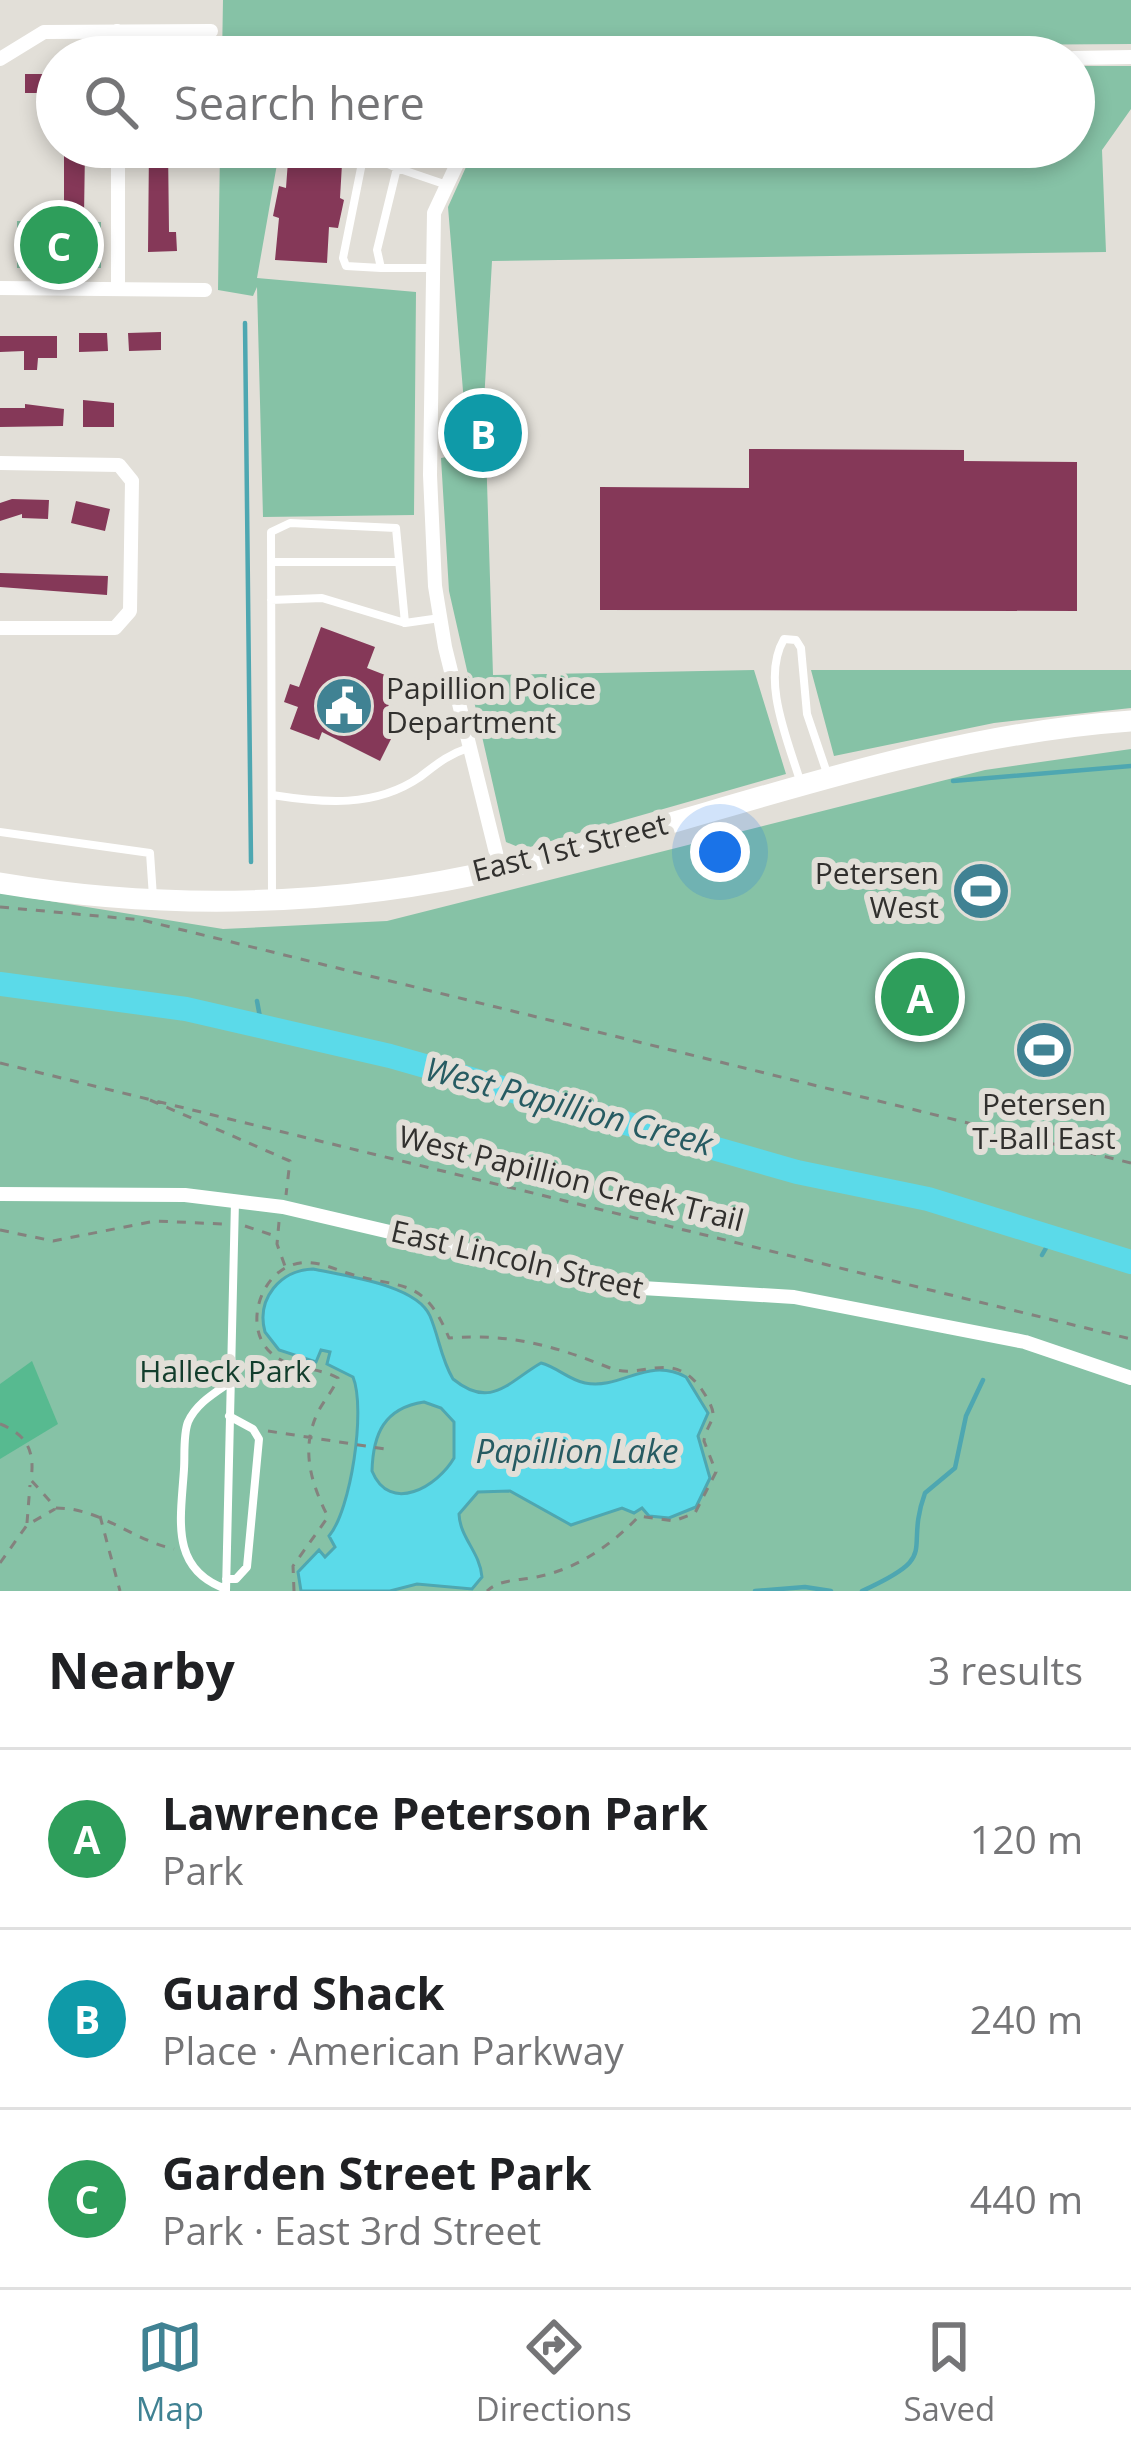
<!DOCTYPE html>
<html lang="en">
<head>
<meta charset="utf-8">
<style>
	:root { --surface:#fff; --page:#f2f2f2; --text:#202124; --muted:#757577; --line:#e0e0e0; --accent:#408293 }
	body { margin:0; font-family:"Open Sans",sans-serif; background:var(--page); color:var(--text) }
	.you { position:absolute; left:720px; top:852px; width:42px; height:42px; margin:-30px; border:9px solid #fff; border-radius:50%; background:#1a73e8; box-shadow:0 0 0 18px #1a73e833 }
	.badge { display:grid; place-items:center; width:78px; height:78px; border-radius:50%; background:var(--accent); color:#fff; font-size:39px; font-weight:700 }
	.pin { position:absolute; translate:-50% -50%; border:6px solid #fff; box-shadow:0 3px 12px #0006 }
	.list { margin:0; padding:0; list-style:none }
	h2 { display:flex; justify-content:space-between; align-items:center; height:156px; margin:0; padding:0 48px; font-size:51px }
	h2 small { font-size:39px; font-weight:400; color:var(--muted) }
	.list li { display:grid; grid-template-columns:78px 1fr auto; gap:36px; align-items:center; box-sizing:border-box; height:180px; padding:0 48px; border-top:3px solid var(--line) }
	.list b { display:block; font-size:45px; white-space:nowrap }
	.list p { margin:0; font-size:39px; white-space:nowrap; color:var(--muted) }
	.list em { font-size:39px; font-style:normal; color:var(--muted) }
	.icon { flex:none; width:66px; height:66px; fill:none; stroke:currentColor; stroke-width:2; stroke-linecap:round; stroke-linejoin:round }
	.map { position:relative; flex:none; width:1131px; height:1591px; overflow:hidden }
	.search { position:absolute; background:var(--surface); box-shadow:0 6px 18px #0003; left:36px; right:36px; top:36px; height:132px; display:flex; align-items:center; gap:30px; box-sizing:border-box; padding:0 42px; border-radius:66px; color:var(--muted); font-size:45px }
	.sheet { height:696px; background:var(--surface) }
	nav { display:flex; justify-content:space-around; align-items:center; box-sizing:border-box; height:168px; border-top:3px solid var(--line); background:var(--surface); font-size:33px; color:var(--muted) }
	nav a { display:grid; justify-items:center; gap:6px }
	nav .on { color:var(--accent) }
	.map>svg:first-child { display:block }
	.green { fill:#86c2a6 }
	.forest { fill:#57ba90 }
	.water { fill:#5bdae9; stroke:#4ea7b1; stroke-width:3; fill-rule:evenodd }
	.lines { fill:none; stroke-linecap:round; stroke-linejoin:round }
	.stream { stroke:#4ea7b1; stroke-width:4.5 }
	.river { stroke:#5bdae9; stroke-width:24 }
	.building { fill:#853858 }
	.path { stroke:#84827e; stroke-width:3; stroke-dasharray:9 9; stroke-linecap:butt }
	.lane { stroke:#fff; stroke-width:8 }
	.street { stroke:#fff; stroke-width:14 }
	.secondary { stroke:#fff; stroke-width:21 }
	.labels { text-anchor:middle; stroke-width:12; stroke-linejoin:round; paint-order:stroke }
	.poi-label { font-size:30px; fill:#31302e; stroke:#e2dfd8; text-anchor:start }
	.street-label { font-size:30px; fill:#31302e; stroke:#e2dfd8 }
	.park-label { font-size:30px; fill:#123d2c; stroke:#e2dfd8 }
	.water-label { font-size:33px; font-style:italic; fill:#265b62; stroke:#e2dfd8 }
</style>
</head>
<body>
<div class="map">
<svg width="1131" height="1591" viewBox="0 0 1131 1591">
	<rect width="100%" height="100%" fill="#e2dfd8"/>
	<!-- green -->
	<path class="green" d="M223 0H1131V44L609 47 570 57H222Z
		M1074 66H1131V109L1102 150 1106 252 492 261 484 402 464 403 448 207 475 147H1074Z
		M220 147H280L257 278 416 292 414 515 263 517 257 287 253 296 218 290Z
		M17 221 101 222V268H17Z
		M486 450 493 675 754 670 786 774 523 849 506 842 449 591 441 458Z
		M811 670H1131V708L994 723 834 756Z
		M1131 749V1591H0V893L223 929 387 921 985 770Z"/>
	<!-- forest -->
	<path class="forest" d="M32 1361 58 1424 0 1459V1384Z"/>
	<!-- water -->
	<path class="water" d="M313 1269C346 1276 417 1285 430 1316 439 1337 441 1359 453 1379 491 1410 508 1382 541 1363 557 1367 569 1380 585 1383 622 1390 647 1356 686 1377L708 1413 698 1436 710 1478 696 1507 669 1518 649 1516 642 1508 634 1513 622 1508 571 1525 510 1491 478 1492 459 1514C460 1538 480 1552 482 1577L472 1589 417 1584 390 1591H301L298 1572 319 1550 325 1557 335 1547 329 1536C351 1510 366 1409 353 1377L327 1364 330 1352 321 1350 316 1362 279 1350 265 1332C256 1299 280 1270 313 1269ZM424 1402 441 1408 454 1422V1458C438 1486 390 1515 372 1471 373 1434 384 1408 424 1402Z"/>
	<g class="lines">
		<!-- stream -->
		<path class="stream" d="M245 323 251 862
			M953 781 1131 766
			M257 1001 262 1028
			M1042 1255 1050 1241
			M755 1591 805 1587 831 1591
			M862 1591C943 1554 903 1554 925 1493L955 1468 966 1416 983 1380"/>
		<!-- river -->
		<path class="river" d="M0 984 186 1009 390 1056 797 1172 928 1199 1131 1262"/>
	</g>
	<!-- building -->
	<path class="building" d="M25 74H43L42 93H25Z
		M149 147H168L169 232H176L177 251 148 252Z
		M289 147H343L340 198 344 200 338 228 329 227 327 263 275 260 279 218 273 216 279 186 286 188Z
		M64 148 85 149 84 216H64Z
		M161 332V350L129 351 128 333Z
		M79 333H107L108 351 79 352Z
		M0 336H57V358H38L37 370H24V351L0 352Z
		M83 400 114 403V427H83Z
		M25 404 64 409 63 426 0 427V408H25Z
		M749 449 964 450V461L1077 462V611L600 610V487L749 488Z
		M12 499 49 500 48 519 22 518V514L0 521V503Z
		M76 501 110 509 105 531 71 523Z
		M0 573 108 576 107 595 0 587Z
		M321 627 375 647 367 668 398 680 385 715 400 721 380 761 322 732 319 740 290 729 298 707 284 702 290 684 299 687Z"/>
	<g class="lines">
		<!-- path -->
		<path class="path" d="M0 907 142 920 1131 1163
			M0 1063 1131 1339
			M150 1100 290 1161 286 1195
			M279 1222 277 1244 286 1269
			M245 1226 275 1236
			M0 1230 53 1241 155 1221 223 1224
			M0 1424C28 1435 35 1452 31 1480L56 1508C101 1508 130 1539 174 1549
			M268 1431 385 1449
			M100 1516 120 1591
			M27 1523 30 1485
			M0 1563 27 1525 55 1509
			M294 1591 293 1566 328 1517C311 1483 300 1449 318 1412 324 1400 333 1391 338 1378 318 1367 294 1370 276 1357 242 1334 257 1277 292 1265 311 1258 329 1267 347 1273 401 1290 423 1275 449 1338 510 1333 555 1346 610 1368 642 1381 672 1347 702 1390 706 1396 714 1408 713 1416 711 1424 705 1431 704 1441L716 1472 695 1513 674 1521 639 1516C613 1544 578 1568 541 1576 522 1581 501 1578 487 1591"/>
		<!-- lane -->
		<path class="lane" d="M381 268 346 266 343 258 364 153 397 168
			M430 268H381L377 250 397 168 444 184
			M271 562H399
			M271 600 322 598 405 623
			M801 784C789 743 760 680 784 639L796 640 801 648 807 714 828 776
			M272 795C323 803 375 808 420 777 437 764 447 755 468 748
			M0 832 150 853 153 897
			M272 899 271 532 290 523 396 528 405 623 440 618
			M226 1579H236L247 1567 259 1439 253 1429 229 1416
			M226 1589C169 1569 181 1518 184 1469 185 1455 183 1435 188 1422 196 1404 213 1394 229 1383
			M226 1591 235 1201"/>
		<!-- street -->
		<path class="street" d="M117 31V57
			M1074 58 1131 57
			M0 59 44 32 211 31
			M118 147V289
			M465 147 434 213 430 475 435 586 445 647 500 869
			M0 288 205 290
			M0 463 119 465 132 481 130 611 115 628H0
			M0 1194 185 1195 283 1207 625 1287 794 1297 1025 1342 1131 1378"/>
		<!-- secondary -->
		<path class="secondary" d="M0 883C166 911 341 907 505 868 714 818 915 736 1131 721"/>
	</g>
	<!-- icons -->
	<defs>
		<symbol id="civic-disc" viewBox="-11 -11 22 22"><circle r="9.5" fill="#408293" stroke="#e2dfd8"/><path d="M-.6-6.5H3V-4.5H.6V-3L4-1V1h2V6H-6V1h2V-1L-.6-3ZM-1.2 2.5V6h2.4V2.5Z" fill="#fff"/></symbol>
		<symbol id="stadium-disc" viewBox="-11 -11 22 22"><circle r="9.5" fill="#408293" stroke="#e2dfd8"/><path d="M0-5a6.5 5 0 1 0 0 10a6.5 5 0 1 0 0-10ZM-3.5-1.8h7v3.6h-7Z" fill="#fff"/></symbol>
	</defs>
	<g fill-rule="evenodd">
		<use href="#civic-disc" x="311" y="673" width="66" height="66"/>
		<use href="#stadium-disc" x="948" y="858" width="66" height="66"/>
		<use href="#stadium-disc" x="1011" y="1017" width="66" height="66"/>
	</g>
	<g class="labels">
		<!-- poi labels -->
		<g class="poi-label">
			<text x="386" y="699">Papillion Police<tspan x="386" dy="34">Department</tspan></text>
			<text x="939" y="884" text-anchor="end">Petersen<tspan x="939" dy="34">West</tspan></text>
			<text x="1044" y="1115" text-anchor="middle">Petersen<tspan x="1044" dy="34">T-Ball East</tspan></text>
		</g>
		<!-- street labels -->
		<g class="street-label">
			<text transform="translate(570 848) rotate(-14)" y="10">East 1st Street</text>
			<text transform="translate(571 1179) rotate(14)" y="10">West Papillion Creek Trail</text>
			<text transform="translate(517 1260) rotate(13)" y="10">East Lincoln Street</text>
		</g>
		<!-- park labels -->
		<g class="park-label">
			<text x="225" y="1382">Halleck Park</text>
		</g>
		<!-- water labels -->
		<g class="water-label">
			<text transform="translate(569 1106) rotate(15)" y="12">West Papillion Creek</text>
			<text x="577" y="1463">Papillion Lake</text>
		</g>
	</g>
</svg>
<div class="you"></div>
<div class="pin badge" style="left:920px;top:997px;background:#2e9e5b">A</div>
<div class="pin badge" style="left:483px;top:433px;background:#0f9aa8">B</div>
<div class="pin badge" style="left:59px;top:245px;background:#2e9e5b">C</div>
<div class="search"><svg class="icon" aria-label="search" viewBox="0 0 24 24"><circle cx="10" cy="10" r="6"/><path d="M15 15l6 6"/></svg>Search here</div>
</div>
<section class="sheet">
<h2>Nearby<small>3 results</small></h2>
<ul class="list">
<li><span class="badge" style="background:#2e9e5b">A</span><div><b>Lawrence Peterson Park</b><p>Park</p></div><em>120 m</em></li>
<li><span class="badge" style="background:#0f9aa8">B</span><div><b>Guard Shack</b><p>Place · American Parkway</p></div><em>240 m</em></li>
<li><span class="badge" style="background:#2e9e5b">C</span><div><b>Garden Street Park</b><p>Park · East 3rd Street</p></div><em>440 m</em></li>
</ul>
</section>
<nav>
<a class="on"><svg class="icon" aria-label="map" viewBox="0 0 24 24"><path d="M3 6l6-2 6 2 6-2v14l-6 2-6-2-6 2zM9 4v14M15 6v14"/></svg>Map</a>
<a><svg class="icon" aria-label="directions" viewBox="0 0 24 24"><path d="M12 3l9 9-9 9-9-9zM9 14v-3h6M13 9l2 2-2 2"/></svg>Directions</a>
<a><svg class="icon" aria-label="saved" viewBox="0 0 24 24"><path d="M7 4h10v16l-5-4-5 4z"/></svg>Saved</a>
</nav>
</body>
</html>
